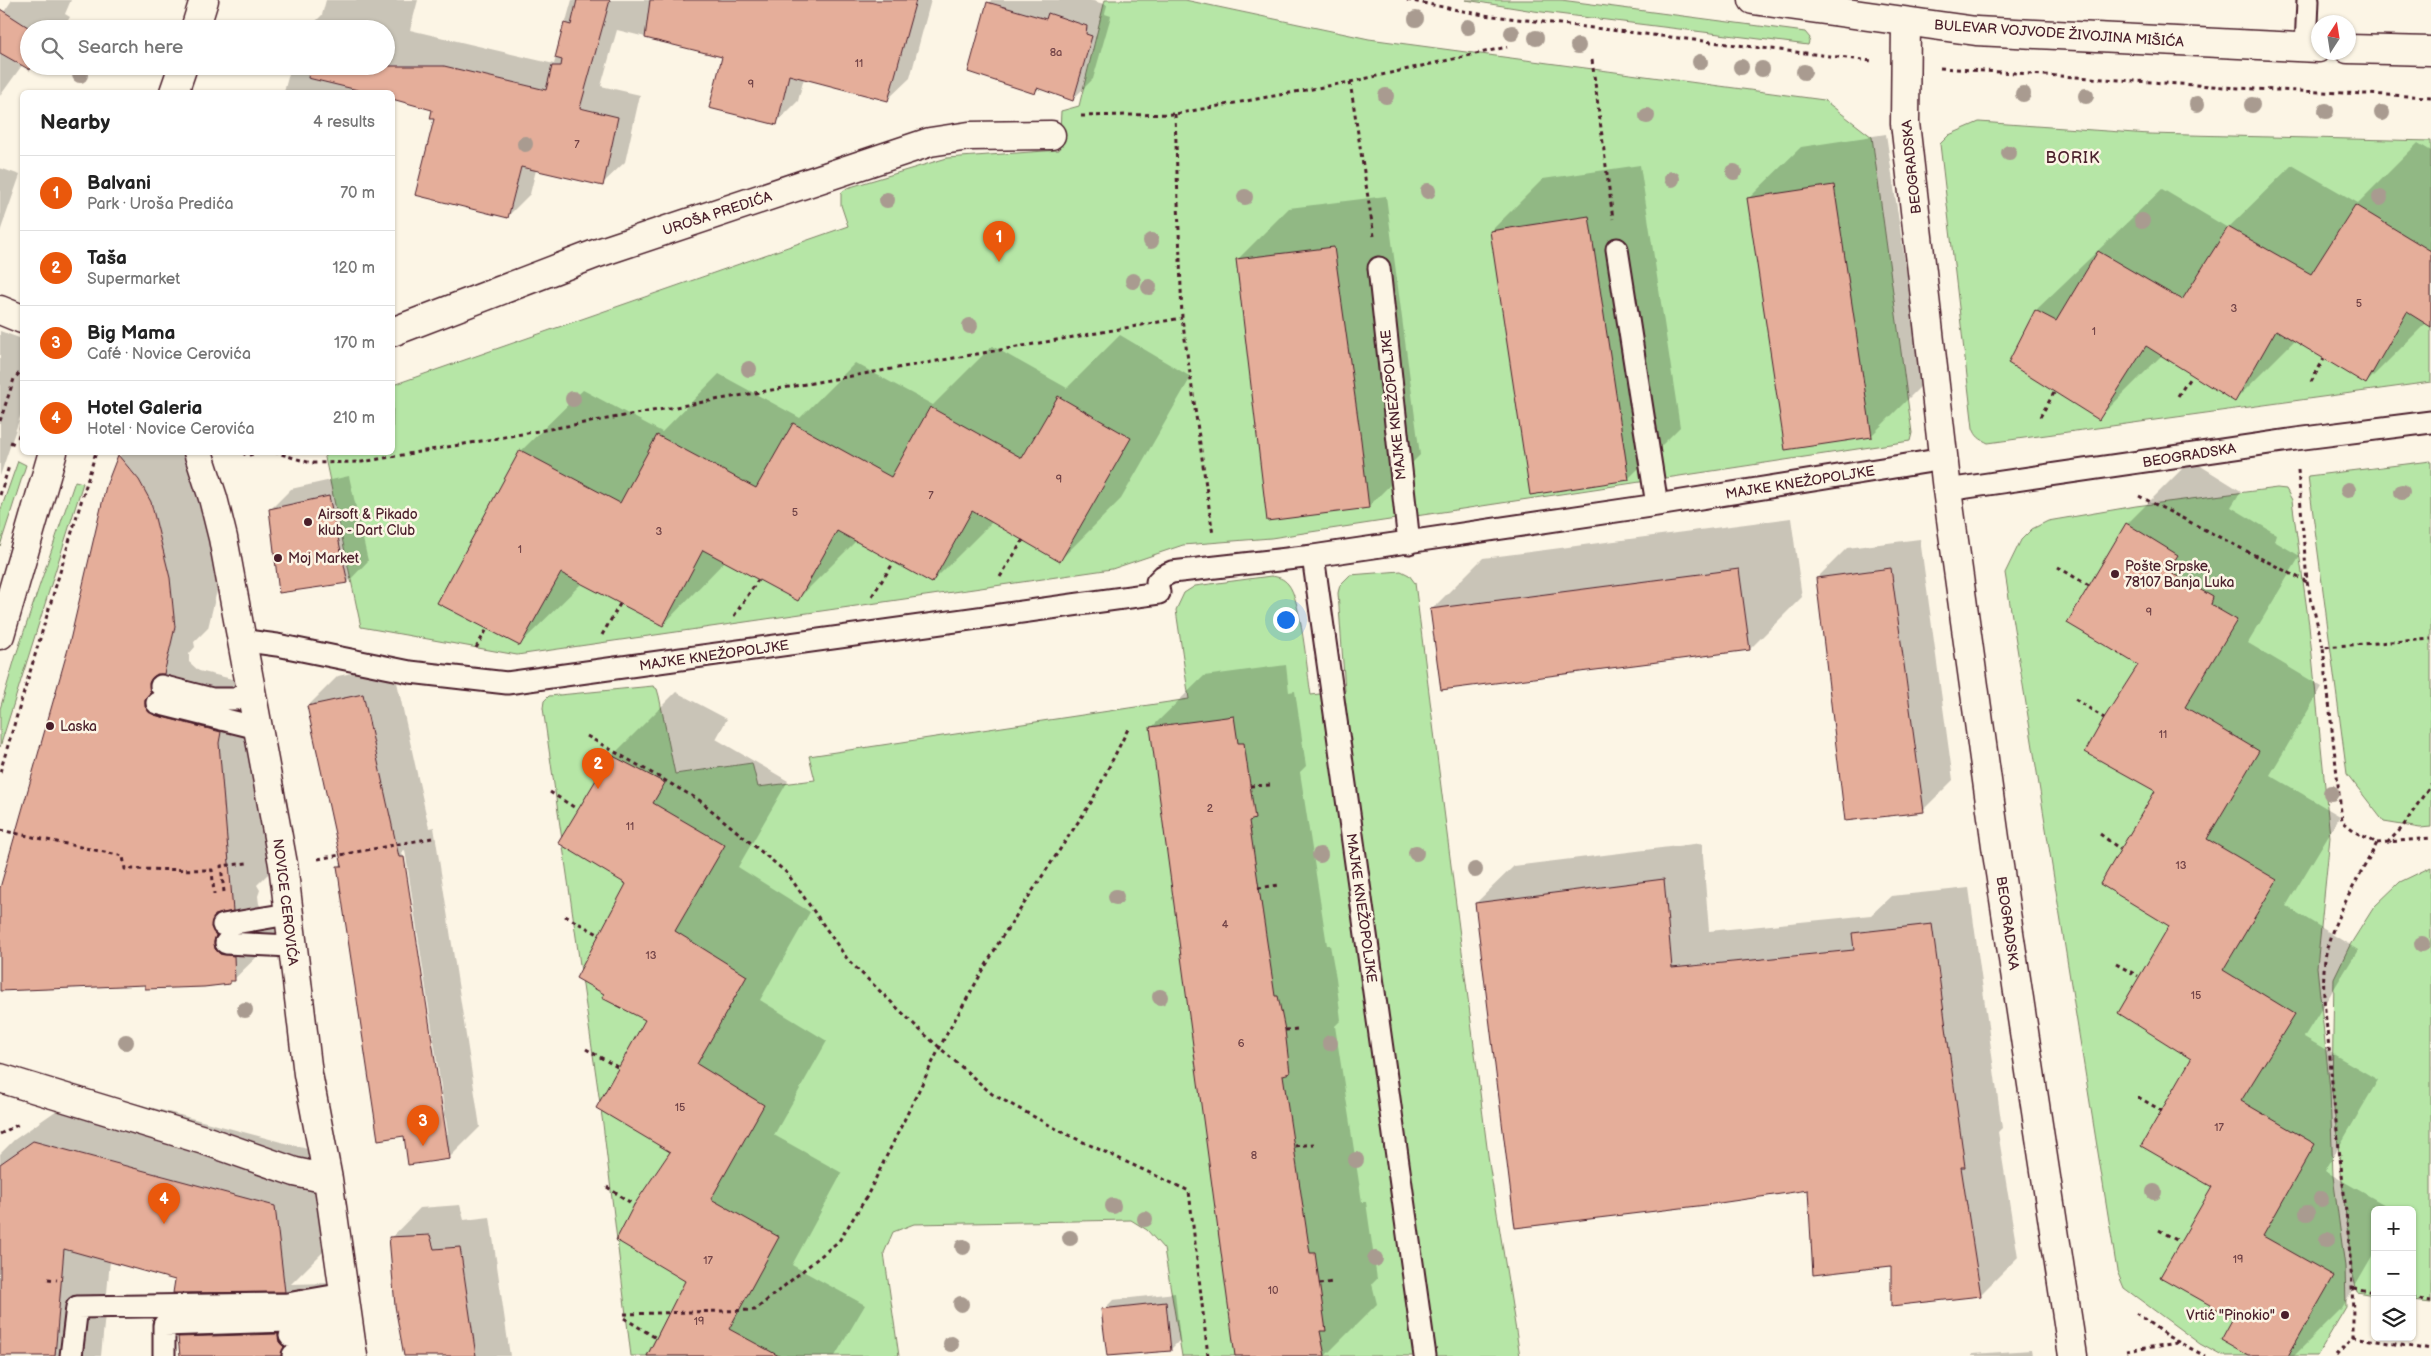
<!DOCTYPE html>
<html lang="en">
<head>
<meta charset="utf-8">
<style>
	:root { --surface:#fff; --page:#f2f2f2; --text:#222; --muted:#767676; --line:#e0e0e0; --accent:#ea580c }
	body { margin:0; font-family:"Balsamiq Sans",sans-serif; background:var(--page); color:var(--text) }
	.controls { position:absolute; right:15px; bottom:15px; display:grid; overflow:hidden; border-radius:8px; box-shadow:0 1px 4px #0004 }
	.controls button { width:45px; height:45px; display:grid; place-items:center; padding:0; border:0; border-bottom:1px solid var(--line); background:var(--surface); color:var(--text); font:25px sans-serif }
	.compass { position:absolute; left:2311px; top:15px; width:45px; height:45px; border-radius:50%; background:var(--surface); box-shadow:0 1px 4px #0004; rotate:12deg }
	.you { position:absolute; left:1285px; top:619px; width:18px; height:18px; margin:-12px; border:4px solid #fff; border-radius:50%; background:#1a73e8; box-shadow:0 0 0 8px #1a73e833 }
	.badge { display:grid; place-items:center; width:32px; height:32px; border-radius:50%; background:var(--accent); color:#fff; font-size:16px; font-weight:700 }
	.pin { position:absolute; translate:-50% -41px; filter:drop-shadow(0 1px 2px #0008) }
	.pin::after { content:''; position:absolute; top:26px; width:18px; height:15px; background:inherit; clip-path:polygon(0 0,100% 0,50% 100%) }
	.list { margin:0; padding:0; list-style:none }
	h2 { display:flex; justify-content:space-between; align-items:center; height:65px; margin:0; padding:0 20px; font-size:21px }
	h2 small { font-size:16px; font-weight:400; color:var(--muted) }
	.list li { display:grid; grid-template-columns:32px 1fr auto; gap:15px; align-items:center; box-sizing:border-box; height:75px; padding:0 20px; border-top:1px solid var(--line) }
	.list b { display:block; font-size:19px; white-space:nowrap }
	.list p { margin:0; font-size:16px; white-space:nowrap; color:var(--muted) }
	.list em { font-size:16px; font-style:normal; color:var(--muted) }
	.icon { flex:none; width:28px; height:28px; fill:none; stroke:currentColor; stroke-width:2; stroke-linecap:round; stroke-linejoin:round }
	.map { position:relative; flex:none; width:2431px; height:1356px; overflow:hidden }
	.search { position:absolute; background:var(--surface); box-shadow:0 1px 4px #0004; left:20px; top:20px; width:375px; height:55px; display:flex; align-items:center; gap:12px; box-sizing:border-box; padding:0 18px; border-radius:28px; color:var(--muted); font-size:19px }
	.panel { position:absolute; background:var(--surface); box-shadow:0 1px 4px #0004; left:20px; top:90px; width:375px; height:365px; border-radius:8px }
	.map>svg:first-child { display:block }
	.green { fill:#b6e6a6; stroke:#808268 }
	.shadow { fill:#0003; fill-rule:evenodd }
	.building { fill:#e5ae9a; stroke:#4a1f2b }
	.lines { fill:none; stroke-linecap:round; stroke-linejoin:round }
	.service-casing { stroke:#4a1f2b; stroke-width:25 }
	.minor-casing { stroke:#4a1f2b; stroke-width:31 }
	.tertiary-casing { stroke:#4a1f2b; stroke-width:31 }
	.path { stroke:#4a1f2b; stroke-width:3; stroke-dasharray:4 4; stroke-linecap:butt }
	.service { stroke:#fcf5e5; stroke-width:21 }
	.minor { stroke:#fcf5e5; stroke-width:28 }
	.tertiary { stroke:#fcf5e5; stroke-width:28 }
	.tree { fill:#a99b90 }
	.poi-dot { fill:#4a1f2b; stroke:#fcf5e5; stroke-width:2 }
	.labels { text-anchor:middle; stroke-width:5; stroke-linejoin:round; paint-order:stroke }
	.number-label { font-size:11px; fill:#714347 }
	.street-label { font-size:14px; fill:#4a1f2b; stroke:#fcf5e5 }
	.poi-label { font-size:14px; fill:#4a1f2b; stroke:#fcf5e5; text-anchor:start }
	.quarter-label { font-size:16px; letter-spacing:1px; fill:#4a1f2b; stroke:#fcf5e5 }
</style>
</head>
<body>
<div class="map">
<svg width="2431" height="1356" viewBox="0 0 2431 1356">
	<rect width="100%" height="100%" fill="#fcf5e5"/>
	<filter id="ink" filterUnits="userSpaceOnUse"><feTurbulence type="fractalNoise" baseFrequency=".02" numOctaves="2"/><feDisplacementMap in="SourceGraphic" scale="10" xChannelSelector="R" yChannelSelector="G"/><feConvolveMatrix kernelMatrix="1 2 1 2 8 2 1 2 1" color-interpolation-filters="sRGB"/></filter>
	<g filter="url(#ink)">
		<!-- green -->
		<path class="green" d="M1105 0H1185L1369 39 1824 100 1872 137 1912 433 1910 441 1271 538 1183 545 1112 569 517 655 361 627 324 453 392 452 393 385 848 226 841 205V193L847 188 947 158 1059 150 1061 111 1079 106Z
			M1466 0H1561L1805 32 1810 38 1808 45 1534 11Z
			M1979 122 2149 134 2431 141V382L1988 443C1980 439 1976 437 1973 428L1940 144 1949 135Z
			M18 461 26 465 0 546V512Z
			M2431 461V827L2420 828 2384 822 2347 774 2308 476Z
			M75 481 83 483 0 747V709L16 655Z
			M2277 488 2286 489 2292 500 2309 625 2330 837 2317 967 2330 1090 2333 1176 2345 1267 2346 1307 2317 1356H2222L2200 1344 2124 1288 2117 1271 2005 573 2021 540 2032 529 2048 521 2136 506Z
			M1401 571 1409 575 1415 583 1489 1163 1520 1356H1182L1164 1249 1147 1230 1131 1220 914 1224 893 1232 884 1253 899 1356H631L603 1124 543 708 544 701 549 696 653 686 657 689 659 696 675 774 752 763 758 787 815 780 809 756 1189 699 1176 610 1184 593 1195 586 1271 576C1278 577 1283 578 1288 584 1301 598 1307 672 1311 695L1345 691 1338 593 1340 585 1350 575Z
			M2431 867V1303L2412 1301V1210H2375V1295L2357 1292 2352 1271 2332 1091 2334 978 2350 945 2374 907 2400 882Z"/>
		<!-- shadow -->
		<path class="shadow" d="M12 0H71L65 14 70 17 63 29H29L30 68 23 64 0 96V18Z
			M326 0H418L410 30 554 64 572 0H931L910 78 887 100 804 78 798 101 776 123 723 56 617 30 601 86 640 95 625 162 602 184 536 170 530 194 508 216 435 118 434 109 392 92H284L291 66H386V29H308L322 15Z
			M991 0H1090L1107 5 1105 14 1111 16 1093 79 1072 100 1040 88 1035 92 969 72Z
			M1886 134 1923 384 1871 436 1749 198 1801 147Z
			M2418 143 2431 151V325L2427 322 2366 383 2295 340 2234 401 2162 355 2099 418 2036 310 2162 189 2228 228 2292 165 2358 203Z
			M1640 165 1680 427 1628 479 1491 231 1543 179Z
			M0 168 20 175 0 232Z
			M1386 196 1420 455 1368 507 1237 260 1289 208Z
			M0 331 22 339V411L0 476Z
			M1120 335 1191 377 1121 499 1060 560 993 521 932 582 857 540 798 599 725 561 663 625 582 583 520 644 521 451 583 390 662 432 719 374 800 418 855 363 933 405 992 346 1067 388Z
			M122 452H193L219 582 208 628 194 642 195 647 189 654V662L199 671 265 687 263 698 277 865 257 885 260 890 258 896 259 904 264 910 278 912 279 935 230 983H0V892L69 649 107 487Z
			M2191 460 2241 491 2231 507 2276 534 2274 541 2300 556 2248 643 2322 687 2270 775 2340 816 2286 906 2358 950 2304 1037 2378 1080 2325 1171 2394 1210H2375V1251L2342 1308 2294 1356H2252L2235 1318 2171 925 2157 790 2140 664 2127 524Z
			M349 476 368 561 348 582 280 592 270 510 291 489Z
			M1791 518 1802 597 1750 649 1431 610 1483 558Z
			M1920 539 1953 780 1923 810 1817 578 1847 548Z
			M393 664 429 828 434 827 480 1127 450 1157 409 1163 405 1135 338 867 342 863 308 706 338 676ZM405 850 448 1134H446L402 851Z
			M1286 665 1289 692 1295 691 1306 766 1300 772 1327 945H1330L1336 978 1341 1020 1335 1026 1362 1202H1366L1377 1279 1372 1284 1377 1304 1325 1356H1236L1152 727 1204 676Z
			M676 692 727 719 716 739 788 781 738 867 810 912 760 1000 827 1041 774 1135 842 1173 792 1265 865 1305 835 1356H646L686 1281 671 1151 646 1020 627 883 560 843 612 756Z
			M1702 843 1709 931 1871 915 1891 896 1969 888 2002 1128 1998 1132 2018 1257 1980 1295 1892 1265 1810 1188 1476 903 1514 866Z
			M86 1090 326 1154 336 1239 291 1284 330 1283 350 1356H181L179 1338 225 1291 110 1261 101 1356H0V1154L14 1140Z
			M460 1205 464 1220 490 1217 510 1356H405L391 1238 420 1208Z
			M1175 1293 1180 1340 1170 1350 1108 1356 1103 1310 1113 1300Z
			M2031 1350 2032 1356H1971L1973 1354Z"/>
		<!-- building -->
		<path class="building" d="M577 0H610L580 108 618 117 603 186 521 167 508 218 415 195 434 119H430L432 110 392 99V92H366L308 78 310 66H444L546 90 552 66H561L562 60 555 58 564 23 571 25Z
			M650 0H916L888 101 789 75 777 125 709 108 722 57 645 38Z
			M987 2 1046 19 1048 13 1087 26 1086 34 1092 36 1073 101 1037 88 1035 94 968 72Z
			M0 9 31 29H29V66H32L30 70 0 53Z
			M1834 185 1872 437 1785 450 1747 198Z
			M2355 205 2431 251V327L2407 312 2366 384 2276 330 2235 402 2146 346 2099 420 2008 363 2035 310 2056 321 2098 251 2182 300 2228 227 2311 274Z
			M1589 216 1629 480 1530 495 1490 231Z
			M1334 247 1361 440 1369 508 1267 521 1236 259Z
			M1058 396 1131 438 1060 562 972 511 932 583 837 531 798 601 703 550 663 626 561 573 520 646 437 603 520 450 620 503 657 435 756 488 793 423 891 477 930 407 1022 458Z
			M118 455 139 480 151 502 170 578 175 627 164 674H157L152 678 149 683 151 693 145 700V707L154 715 221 732 219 743 233 911 215 915 211 927 216 935 214 942 215 949 220 954 234 956 235 981H230V984L204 987 145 989V985L0 991V888L68 649 106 486Z
			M329 496 348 583 279 593 269 509Z
			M2126 523 2178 555 2168 571 2213 597 2211 605 2237 620 2185 707 2259 751 2207 839 2277 880 2223 970 2295 1014 2241 1101 2315 1144 2263 1236 2334 1276 2288 1356H2249L2221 1340 2233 1318 2160 1277 2212 1187 2141 1146 2191 1059 2118 1013 2169 926 2100 884 2155 791 2085 752 2104 718 2138 665 2067 623Z
			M1891 568 1924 812 1845 821 1816 578Z
			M1739 569 1750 650 1441 690 1430 609Z
			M363 694 399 857H404L450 1159 408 1165 404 1136 378 1140 337 866H342L307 706Z
			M1234 716 1238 743H1244L1255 819 1249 821 1275 996H1278L1285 1030 1290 1073 1283 1075 1310 1253H1315L1326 1331H1320L1325 1356H1235L1150 727Z
			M611 755 665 783 653 803 725 845 675 931 747 976 697 1064 764 1105 711 1199 779 1237 729 1329 779 1356H647L685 1281 616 1240 634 1205 670 1152 596 1108 645 1020 602 998 604 994 576 978 626 884 558 843Z
			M1664 879 1672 968 1854 950 1852 933 1932 924 1965 1167H1961L1981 1296 1891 1306V1266L1813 1275 1808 1190 1706 1205 1515 1228 1475 903Z
			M33 1141 275 1206 285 1292 173 1293 175 1280 64 1249 55 1356H0V1164Z
			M430 1235 434 1249 460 1247 476 1356H404L395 1306 389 1237Z
			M1166 1302 1171 1351 1107 1356 1101 1309Z
			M278 1334 279 1342 284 1347 281 1356H180L178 1337Z"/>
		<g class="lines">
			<defs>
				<path id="service" d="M2306 48 2308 0
					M1617 249 1657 505
					M1379 268 1409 543
					M1947 490 2296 439 2431 422
					M240 640 277 645 410 672 507 683 1159 593 1157 582 1163 576 1172 572 1313 556
					M161 686 212 699H236L252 688
					M157 703 258 728
					M223 925 288 914
					M226 943 291 946
					M290 1336 349 1333
					M293 1355 352 1353
					M71 1356 77 1307 287 1304 344 1294
					M164 1356V1325L288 1321 346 1311
					M1425 1356 1313 556 1657 505 1944 459"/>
				<path id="minor" d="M1906 22 1905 123 1947 490 1997 853 2073 1356
					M0 310 22 319
					M392 332 598 253 930 142 969 136 1051 135
					M198 452 213 498 223 538 283 864 308 1074 328 1179 353 1356
					M0 1078 207 1141 295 1172 328 1179"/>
				<path id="tertiary" d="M1753 0 1976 31 2318 48
					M195 29 204 0
					M2348 49 2431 51
					M174 92 183 66
					M0 635 53 452"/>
			</defs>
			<!-- service casing -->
			<use href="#service" class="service-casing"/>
			<!-- minor casing -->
			<use href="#minor" class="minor-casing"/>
			<!-- tertiary casing -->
			<use href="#tertiary" class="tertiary-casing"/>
			<!-- path -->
			<path class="path" d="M1407 0 1484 15 1872 61
				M1592 60 1613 219
				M1940 68 2255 89 2431 97
				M1350 82 1374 236
				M1175 114 1182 318 1213 535
				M1081 116 1175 114 1350 82 1507 47
				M2311 382 2324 359
				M2178 396 2191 376
				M2040 417 2054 393
				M0 421 14 379 22 370
				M18 438 22 425
				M10 442 17 445
				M243 452 246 456 260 452
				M274 452 311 463 362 462 1182 318
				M2298 470 2307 582 2323 647
				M0 495 9 466
				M2139 496 2307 582
				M2058 567 2089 586
				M1000 577 1023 540
				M872 596 894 562
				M734 616 758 580
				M602 635 620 604
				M476 648 487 629
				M2075 699 2104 718
				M587 736 699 800 787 873 848 960 922 1032 992 1094 1066 1134 1189 1191 1208 1356
				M0 772 96 452
				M1250 786 1270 785
				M550 792 577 809
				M0 830 123 856 125 869 212 870 214 894
				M2100 834 2120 849
				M2377 843 2431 838
				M2387 843 2402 828 2431 784
				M318 859 432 838
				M1258 888 1279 885
				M224 892 221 866 247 863
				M565 916 598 934
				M2116 964 2138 976
				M1285 1030 1298 1029
				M586 1049 619 1068
				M2138 1097 2162 1111
				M0 1134 21 1123
				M1295 1146 1314 1144
				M607 1187 634 1205
				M2159 1230 2180 1242
				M48 1279 57 1280
				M1319 1284 1333 1282
				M2353 1288 2375 1292
				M2412 1298 2431 1301
				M2136 1313 2167 1336 2205 1356
				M624 1314 755 1310 839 1241 866 1198 944 1039 1002 937 1092 801 1128 729
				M624 1318 656 1338
				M2353 1337 2431 1350
				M2126 1351 2177 1343
				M2336 1356 2353 1337C2354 1244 2337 1151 2330 1058 2327 1024 2320 987 2326 953 2332 920 2361 874 2377 843L2357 833 2342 821 2323 647 2431 639"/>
			<!-- service -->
			<use href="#service" class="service"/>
			<!-- minor -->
			<use href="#minor" class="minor"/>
			<!-- tertiary -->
			<use href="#tertiary" class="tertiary"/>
		</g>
		<!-- trees -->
		<g class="tree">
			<circle cx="1416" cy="19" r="8"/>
			<circle cx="1468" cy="27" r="8"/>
			<circle cx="1512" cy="33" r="8"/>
			<circle cx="1536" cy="38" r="8"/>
			<circle cx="1578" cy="46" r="8"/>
			<circle cx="1700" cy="62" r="8"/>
			<circle cx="1741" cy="67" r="8"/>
			<circle cx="1762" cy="69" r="8"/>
			<circle cx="1804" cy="72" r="8"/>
			<circle cx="80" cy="75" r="8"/>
			<circle cx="2023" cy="94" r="8"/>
			<circle cx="1386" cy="96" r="8"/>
			<circle cx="2086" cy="96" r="8"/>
			<circle cx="2197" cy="104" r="8"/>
			<circle cx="2252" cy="105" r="8"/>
			<circle cx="2326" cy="111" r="8"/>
			<circle cx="2382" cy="113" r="8"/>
			<circle cx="1647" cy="116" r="8"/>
			<circle cx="525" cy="144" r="8"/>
			<circle cx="2009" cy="153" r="8"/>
			<circle cx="1734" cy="172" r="8"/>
			<circle cx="1672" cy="179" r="8"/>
			<circle cx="1428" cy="191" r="8"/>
			<circle cx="1245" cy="197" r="8"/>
			<circle cx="2380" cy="198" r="8"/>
			<circle cx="887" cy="200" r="8"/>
			<circle cx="2142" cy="221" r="8"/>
			<circle cx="1151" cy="241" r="8"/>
			<circle cx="1133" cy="281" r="8"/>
			<circle cx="1149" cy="287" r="8"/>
			<circle cx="970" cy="326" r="8"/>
			<circle cx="749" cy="369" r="8"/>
			<circle cx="573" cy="399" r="8"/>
			<circle cx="2348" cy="490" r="8"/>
			<circle cx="2402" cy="492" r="8"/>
			<circle cx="2331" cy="793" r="8"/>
			<circle cx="1416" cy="853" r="8"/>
			<circle cx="1320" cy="855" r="8"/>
			<circle cx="1475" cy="870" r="8"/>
			<circle cx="1116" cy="897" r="8"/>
			<circle cx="2422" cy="944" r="8"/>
			<circle cx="1160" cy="997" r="8"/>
			<circle cx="245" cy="1010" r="8"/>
			<circle cx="126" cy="1042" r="8"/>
			<circle cx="1330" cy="1043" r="8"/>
			<circle cx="1356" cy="1160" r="8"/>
			<circle cx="2154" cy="1192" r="8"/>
			<circle cx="2321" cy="1199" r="8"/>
			<circle cx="1113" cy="1206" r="8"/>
			<circle cx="2307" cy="1213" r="8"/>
			<circle cx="1145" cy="1219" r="8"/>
			<circle cx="1070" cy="1238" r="8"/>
			<circle cx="2327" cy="1240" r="8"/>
			<circle cx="963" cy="1247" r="8"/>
			<circle cx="1375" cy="1259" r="8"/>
			<circle cx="961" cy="1304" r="8"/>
			<circle cx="951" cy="1344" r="8"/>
		</g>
	</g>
	<!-- markers -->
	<g class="poi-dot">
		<circle cx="308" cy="522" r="5"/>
		<circle cx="278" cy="558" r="5"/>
		<circle cx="2115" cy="574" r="5"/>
		<circle cx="50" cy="726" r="5"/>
		<circle cx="2285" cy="1315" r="5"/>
	</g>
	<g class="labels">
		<!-- number labels -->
		<g class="number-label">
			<text x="1056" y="56">8a</text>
			<text x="859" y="67">11</text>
			<text x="751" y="88">9</text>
			<text x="577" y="148">7</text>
			<text x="2359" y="307">5</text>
			<text x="2234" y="312">3</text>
			<text x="2094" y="335">1</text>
			<text x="1059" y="483">9</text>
			<text x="931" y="499">7</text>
			<text x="795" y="516">5</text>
			<text x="659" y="535">3</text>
			<text x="520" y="553">1</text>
			<text x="2149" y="616">9</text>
			<text x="2163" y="738">11</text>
			<text x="1210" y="812">2</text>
			<text x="630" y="830">11</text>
			<text x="2181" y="869">13</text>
			<text x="1225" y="928">4</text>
			<text x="651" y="959">13</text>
			<text x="2196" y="999">15</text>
			<text x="1241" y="1047">6</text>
			<text x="680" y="1111">15</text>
			<text x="2219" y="1131">17</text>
			<text x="1254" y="1159">8</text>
			<text x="2238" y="1263">19</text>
			<text x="708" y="1264">17</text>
			<text x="1273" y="1294">10</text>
			<text x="699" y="1325">19</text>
		</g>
		<!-- street labels -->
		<g class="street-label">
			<text transform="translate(2059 33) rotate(4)" y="5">BULEVAR VOJVODE ŽIVOJINA MIŠIĆA</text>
			<text transform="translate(1911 167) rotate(-96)" y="5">BEOGRADSKA</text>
			<text transform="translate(717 213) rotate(-18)" y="5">UROŠA PREDIĆA</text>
			<text transform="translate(1393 405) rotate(-96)" y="5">MAJKE KNEŽOPOLJKE</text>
			<text transform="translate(2189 455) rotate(-9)" y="5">BEOGRADSKA</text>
			<text transform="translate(1800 482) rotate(-9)" y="5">MAJKE KNEŽOPOLJKE</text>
			<text transform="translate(714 655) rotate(-8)" y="5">MAJKE KNEŽOPOLJKE</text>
			<text transform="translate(286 902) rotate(83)" y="5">NOVICE CEROVIĆA</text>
			<text transform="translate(1362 908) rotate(82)" y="5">MAJKE KNEŽOPOLJKE</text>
			<text transform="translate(2008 923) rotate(82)" y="5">BEOGRADSKA</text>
		</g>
		<!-- poi labels -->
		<g class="poi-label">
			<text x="318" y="519">Airsoft &amp; Pikado<tspan x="318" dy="16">klub - Dart Club</tspan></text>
			<text x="288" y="563">Moj Market</text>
			<text x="2125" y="571">Pošte Srpske,<tspan x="2125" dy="16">78107 Banja Luka</tspan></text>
			<text x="60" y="731">Laska</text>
			<text x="2275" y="1320" text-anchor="end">Vrtić "Pinokio"</text>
		</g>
		<!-- quarter labels -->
		<g class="quarter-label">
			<text x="2073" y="163">BORIK</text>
		</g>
	</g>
</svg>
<div class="controls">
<button>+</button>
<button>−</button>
<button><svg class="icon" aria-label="layers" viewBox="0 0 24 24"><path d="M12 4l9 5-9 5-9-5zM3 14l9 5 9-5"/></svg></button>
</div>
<svg class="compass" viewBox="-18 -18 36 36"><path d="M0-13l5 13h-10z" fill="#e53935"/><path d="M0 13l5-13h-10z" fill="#767676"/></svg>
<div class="you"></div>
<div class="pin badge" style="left:999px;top:262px">1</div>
<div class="pin badge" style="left:598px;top:789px">2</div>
<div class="pin badge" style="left:423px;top:1146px">3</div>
<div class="pin badge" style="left:164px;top:1224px">4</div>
<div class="search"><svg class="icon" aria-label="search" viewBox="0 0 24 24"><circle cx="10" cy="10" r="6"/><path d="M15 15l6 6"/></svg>Search here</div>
<section class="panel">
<h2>Nearby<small>4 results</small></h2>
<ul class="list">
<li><span class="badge">1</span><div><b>Balvani</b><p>Park · Uroša Predića</p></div><em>70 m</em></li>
<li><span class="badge">2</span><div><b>Taša</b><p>Supermarket</p></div><em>120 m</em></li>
<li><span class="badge">3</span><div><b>Big Mama</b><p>Café · Novice Cerovića</p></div><em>170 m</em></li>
<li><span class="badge">4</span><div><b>Hotel Galeria</b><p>Hotel · Novice Cerovića</p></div><em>210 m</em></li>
</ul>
</section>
</div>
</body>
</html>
